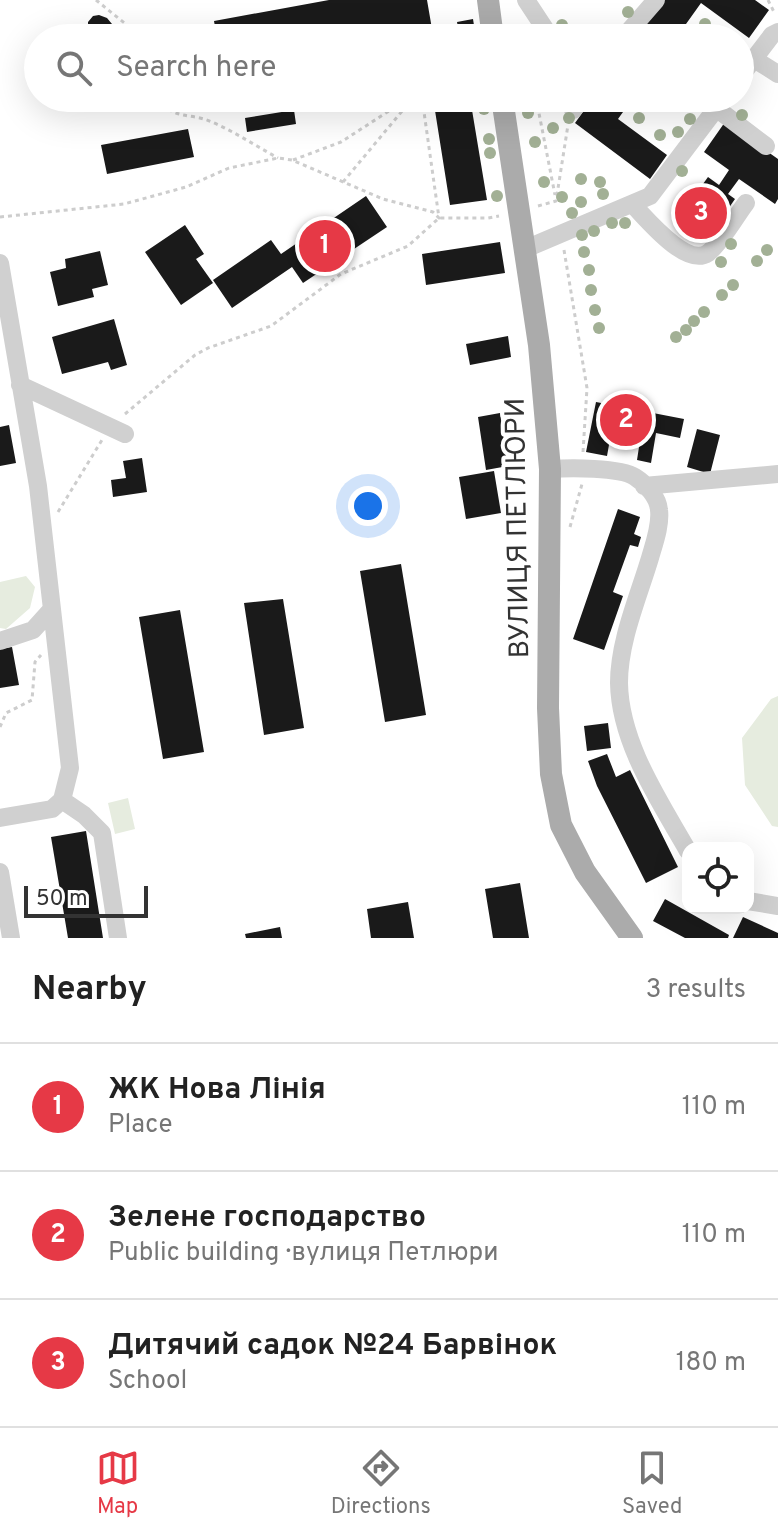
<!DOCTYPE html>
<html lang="en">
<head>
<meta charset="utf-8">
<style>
	:root { --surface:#fff; --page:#f6f6f6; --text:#222; --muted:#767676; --line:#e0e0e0; --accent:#e63946 }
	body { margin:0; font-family:Overpass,sans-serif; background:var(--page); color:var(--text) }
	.controls { position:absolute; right:24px; bottom:24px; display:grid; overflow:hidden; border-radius:16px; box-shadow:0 8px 32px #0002 }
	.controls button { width:72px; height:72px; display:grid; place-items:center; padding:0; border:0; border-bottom:2px solid var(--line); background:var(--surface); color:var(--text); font:40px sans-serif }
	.scale { position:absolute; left:24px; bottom:20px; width:124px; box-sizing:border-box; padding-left:8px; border:4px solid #333; border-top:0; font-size:22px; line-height:28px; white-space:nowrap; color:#333; -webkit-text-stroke:6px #fff; paint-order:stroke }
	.you { position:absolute; left:368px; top:506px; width:28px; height:28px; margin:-20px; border:6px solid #fff; border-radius:50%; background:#1a73e8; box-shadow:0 0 0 12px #1a73e833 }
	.badge { display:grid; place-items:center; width:52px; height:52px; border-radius:50%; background:var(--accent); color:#fff; font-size:26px; font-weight:700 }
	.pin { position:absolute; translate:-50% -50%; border:4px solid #fff; box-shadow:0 2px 8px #0006 }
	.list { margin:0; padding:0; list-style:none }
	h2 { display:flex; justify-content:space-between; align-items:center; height:104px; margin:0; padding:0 32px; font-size:34px }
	h2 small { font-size:26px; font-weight:400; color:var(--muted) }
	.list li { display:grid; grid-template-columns:52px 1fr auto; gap:24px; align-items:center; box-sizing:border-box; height:128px; padding:0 32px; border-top:2px solid var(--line) }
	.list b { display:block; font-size:30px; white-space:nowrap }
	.list p { margin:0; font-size:26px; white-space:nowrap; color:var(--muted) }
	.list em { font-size:26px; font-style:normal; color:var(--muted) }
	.icon { flex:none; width:44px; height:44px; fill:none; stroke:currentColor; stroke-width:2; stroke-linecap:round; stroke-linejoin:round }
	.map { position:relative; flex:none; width:778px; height:938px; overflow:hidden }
	.search { position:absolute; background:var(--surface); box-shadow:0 8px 32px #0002; left:24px; right:24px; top:24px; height:88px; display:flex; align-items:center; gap:20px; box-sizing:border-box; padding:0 28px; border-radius:44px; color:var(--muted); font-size:30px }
	.sheet { height:488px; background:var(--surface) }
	nav { display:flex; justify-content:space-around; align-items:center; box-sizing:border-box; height:112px; border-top:2px solid var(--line); background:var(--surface); font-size:22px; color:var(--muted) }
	nav a { display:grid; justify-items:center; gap:4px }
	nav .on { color:var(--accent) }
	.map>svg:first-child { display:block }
	.green { fill:#e6ecdf }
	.building { fill:#1a1a1a }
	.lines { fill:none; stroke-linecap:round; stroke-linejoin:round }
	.path { stroke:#cdcdcd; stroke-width:3; stroke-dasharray:4 4; stroke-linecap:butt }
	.minor { stroke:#d0d0d0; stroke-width:18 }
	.major { stroke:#ababab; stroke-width:22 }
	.tree { fill:#a2b095 }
	.labels { text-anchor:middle; stroke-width:8; stroke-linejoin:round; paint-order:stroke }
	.street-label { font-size:28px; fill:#333; stroke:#fff }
</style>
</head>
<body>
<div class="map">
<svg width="778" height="938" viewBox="0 0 778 938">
	<rect width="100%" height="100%" fill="#fff"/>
	<!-- green -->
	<path class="green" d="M26 576 35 587 30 608 6 629 0 628V582Z
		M778 696V827L772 826 745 785 742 738 771 699Z
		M128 798 135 829 115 834 108 803Z"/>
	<!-- building -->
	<path class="building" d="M329 0H427L432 29 382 38H217L214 21Z
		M664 0H755L769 10 749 38 701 3 676 38H636Z
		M99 15 107 18 112 24 114 38H88V22L93 16Z
		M473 19 476 38H460L457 22Z
		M433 98H470L487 200 450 205Z
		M593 98H633L618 119 667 155 650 179 575 123Z
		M294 110 296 124 247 132 245 118Z
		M725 122 778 159V199L775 204 739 179 728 194 735 199 710 235 697 226 701 221 685 209 708 177 719 185 729 170 704 152Z
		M188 129 194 157 107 174 101 145Z
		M366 196 387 227 303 283 292 267 232 308 213 280 271 240 281 254Z
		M185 225 204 254 196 259 213 283 181 305 145 252Z
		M500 242 505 273 426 285 422 254Z
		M100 251 108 285 92 289 94 297 58 306 50 272 66 268 65 259Z
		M114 319 127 365 111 370 108 362 62 374 52 337Z
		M508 336 511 357 470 365 466 344Z
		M596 402 684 419 680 438 656 433 651 463 637 460 641 434 612 428 607 456 586 452Z
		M500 413 508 466 486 470 478 417Z
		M9 425 16 463 0 466V427Z
		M697 429 720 435 710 474 687 467Z
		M142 458 147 492 113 497 111 480 126 478 123 461Z
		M494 471 501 513 466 519 459 477Z
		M618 509 640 517 634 534 641 537 638 547 630 545 613 592 623 596 604 650 573 639Z
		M401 564 426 715 385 722 360 571Z
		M283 599 304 728 264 735 244 603Z
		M180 610 204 752 163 759 139 617Z
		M12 647 19 685 0 688V649Z
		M608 723 611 748 587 751 584 726Z
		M607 754 616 777 630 770 678 867 646 883 597 786 588 761Z
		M86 831 103 938H68L51 837Z
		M520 883 529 938H493L485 889Z
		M665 899 729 935 728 938H685L653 921Z
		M408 902 414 938H371L367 909Z
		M743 917 778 933V938H733Z
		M280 927 282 938H246L245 934Z"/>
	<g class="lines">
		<!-- path -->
		<path class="path" d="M96 0 138 34V38
			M768 0 775 14
			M157 98C174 121 190 112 212 122 235 132 256 146 278 158
			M536 98 555 195
			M293 160 341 142 409 98
			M343 182 413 98
			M538 206 556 201 568 125
			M0 217 124 204 186 187 229 168 278 158 292 160 383 199 433 212 439 218 422 98
			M564 250 587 388 583 452
			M125 414 195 355 208 348 271 326 341 274 408 246 439 218H488L499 216
			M58 512 102 440
			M570 527 582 484
			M0 727 6 713 32 700 35 662 41 655"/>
		<!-- minor -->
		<path class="minor" d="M526 0 551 38
			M623 38 656 0
			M754 59 778 74
			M740 77 772 35 778 32
			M716 108 766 146
			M573 110 582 98
			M633 205C646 218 686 268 708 253 721 243 736 216 746 203
			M525 249 650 196 724 98
			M0 263 38 486 70 768 62 800
			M20 385 125 434
			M550 469C569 468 620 467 635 477 646 484 658 497 659 510 661 525 654 544 650 558 638 598 619 641 619 683 620 743 659 800 688 851
			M644 486 778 474
			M0 641 33 630 51 610
			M62 800 84 815 102 833 118 938
			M0 818 52 809 62 800
			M0 872 11 938
			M748 901 778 906"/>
		<!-- major -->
		<path class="major" d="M488 0 493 38
			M502 98 539 345 550 469 548 708 551 774 561 825 585 872 632 938"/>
	</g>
	<!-- trees -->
	<g class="tree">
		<circle cx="628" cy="12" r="6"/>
		<circle cx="705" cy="24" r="6"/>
		<circle cx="562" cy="25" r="6"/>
		<circle cx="596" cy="30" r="6"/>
		<circle cx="484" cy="109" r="6"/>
		<circle cx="528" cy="113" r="6"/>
		<circle cx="742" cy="115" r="6"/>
		<circle cx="569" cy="118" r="6"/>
		<circle cx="639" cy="118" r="6"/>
		<circle cx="690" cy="119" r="6"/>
		<circle cx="553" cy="128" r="6"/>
		<circle cx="678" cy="132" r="6"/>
		<circle cx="660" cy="135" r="6"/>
		<circle cx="489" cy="139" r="6"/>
		<circle cx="535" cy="142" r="6"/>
		<circle cx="490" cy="153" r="6"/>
		<circle cx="682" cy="171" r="6"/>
		<circle cx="581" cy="179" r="6"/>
		<circle cx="544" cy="182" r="6"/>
		<circle cx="600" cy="182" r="6"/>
		<circle cx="603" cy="194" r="6"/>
		<circle cx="497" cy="196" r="6"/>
		<circle cx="562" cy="197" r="6"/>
		<circle cx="581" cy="202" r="6"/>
		<circle cx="572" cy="213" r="6"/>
		<circle cx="612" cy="223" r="6"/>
		<circle cx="625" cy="223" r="6"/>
		<circle cx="594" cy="231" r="6"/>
		<circle cx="582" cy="235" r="6"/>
		<circle cx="731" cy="244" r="6"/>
		<circle cx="767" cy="250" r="6"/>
		<circle cx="584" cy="252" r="6"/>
		<circle cx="757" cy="261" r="6"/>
		<circle cx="721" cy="262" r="6"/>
		<circle cx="589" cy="270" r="6"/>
		<circle cx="733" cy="285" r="6"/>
		<circle cx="591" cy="290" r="6"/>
		<circle cx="722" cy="295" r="6"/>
		<circle cx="595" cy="310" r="6"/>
		<circle cx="704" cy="312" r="6"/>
		<circle cx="694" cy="321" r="6"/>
		<circle cx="599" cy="328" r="6"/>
		<circle cx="686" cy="330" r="6"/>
		<circle cx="676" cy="337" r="6"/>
	</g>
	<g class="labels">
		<!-- street labels -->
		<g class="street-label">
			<text transform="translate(516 528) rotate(-91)" y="10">ВУЛИЦЯ ПЕТЛЮРИ</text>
		</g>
	</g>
</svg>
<div class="controls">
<button><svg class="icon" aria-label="locate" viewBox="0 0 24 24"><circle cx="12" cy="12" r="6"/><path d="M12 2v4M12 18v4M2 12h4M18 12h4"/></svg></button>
</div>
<div class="scale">50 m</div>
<div class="you"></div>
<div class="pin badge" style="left:325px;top:246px">1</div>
<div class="pin badge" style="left:626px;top:420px">2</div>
<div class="pin badge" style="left:701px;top:213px">3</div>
<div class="search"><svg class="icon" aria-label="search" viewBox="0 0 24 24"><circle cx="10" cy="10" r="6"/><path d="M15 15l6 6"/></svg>Search here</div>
</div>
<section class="sheet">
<h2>Nearby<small>3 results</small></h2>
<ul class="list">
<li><span class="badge">1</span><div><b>ЖК Нова Лінія</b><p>Place</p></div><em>110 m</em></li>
<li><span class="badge">2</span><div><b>Зелене господарство</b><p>Public building · вулиця Петлюри</p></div><em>110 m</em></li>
<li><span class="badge">3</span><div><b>Дитячий садок №24 Барвінок</b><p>School</p></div><em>180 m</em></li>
</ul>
</section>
<nav>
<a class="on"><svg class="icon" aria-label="map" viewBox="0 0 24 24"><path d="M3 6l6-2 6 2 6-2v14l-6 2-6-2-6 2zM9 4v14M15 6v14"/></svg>Map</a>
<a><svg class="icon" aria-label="directions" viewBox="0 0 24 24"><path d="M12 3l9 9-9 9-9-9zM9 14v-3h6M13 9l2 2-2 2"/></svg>Directions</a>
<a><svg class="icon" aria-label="saved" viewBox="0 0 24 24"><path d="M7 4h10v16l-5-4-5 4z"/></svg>Saved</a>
</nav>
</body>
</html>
